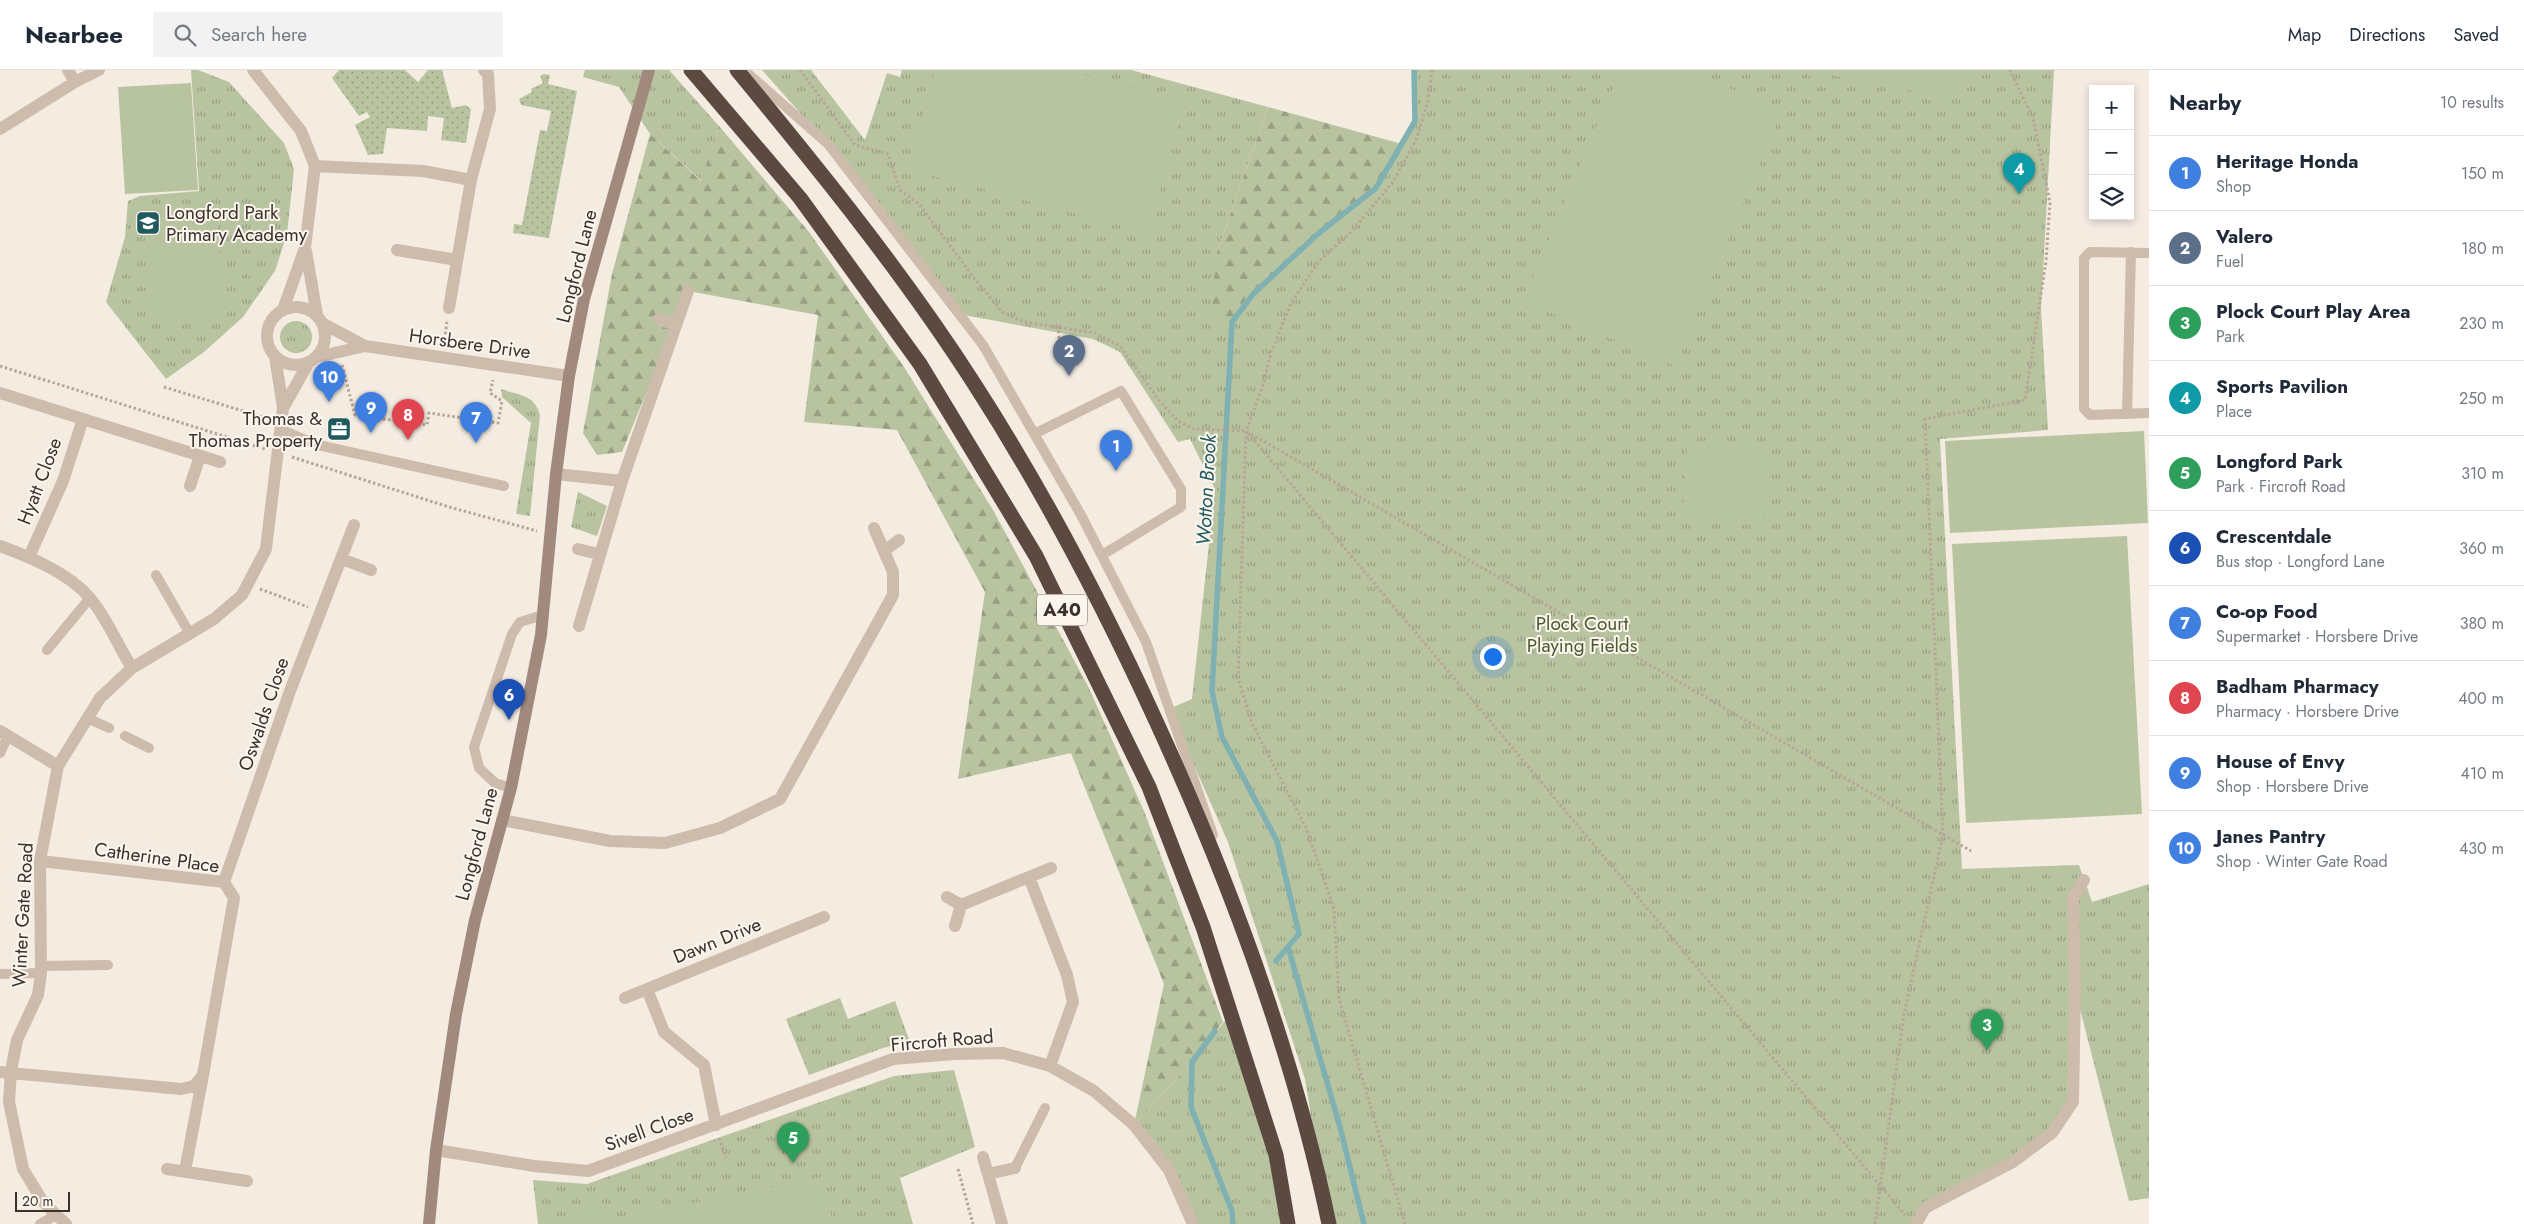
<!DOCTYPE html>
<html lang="en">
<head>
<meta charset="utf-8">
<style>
	:root { --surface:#fff; --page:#f2f2f3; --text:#1f2937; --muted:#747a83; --line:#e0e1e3; --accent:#1f5a5e }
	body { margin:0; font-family:Jost,sans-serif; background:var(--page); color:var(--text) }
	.controls { position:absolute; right:15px; top:15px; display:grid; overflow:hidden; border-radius:0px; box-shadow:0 2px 8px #0003 }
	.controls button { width:45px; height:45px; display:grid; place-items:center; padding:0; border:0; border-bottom:1px solid var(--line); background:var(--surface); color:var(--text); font:25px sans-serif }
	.scale { position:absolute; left:15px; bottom:12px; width:55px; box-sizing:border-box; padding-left:5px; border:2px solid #3b302b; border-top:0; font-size:14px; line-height:18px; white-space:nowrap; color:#3b302b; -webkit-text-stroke:4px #fbf5ee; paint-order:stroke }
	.you { position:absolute; left:1492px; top:586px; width:18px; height:18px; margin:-12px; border:4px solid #fff; border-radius:50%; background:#1a73e8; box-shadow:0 0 0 8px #1a73e833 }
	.badge { display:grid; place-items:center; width:32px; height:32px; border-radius:50%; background:var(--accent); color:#fff; font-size:16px; font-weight:700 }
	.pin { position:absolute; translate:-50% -41px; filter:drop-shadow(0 1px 2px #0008) }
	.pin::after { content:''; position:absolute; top:26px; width:18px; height:15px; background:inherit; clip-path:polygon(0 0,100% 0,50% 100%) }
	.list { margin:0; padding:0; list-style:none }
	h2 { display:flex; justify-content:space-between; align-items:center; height:65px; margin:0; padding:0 20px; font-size:21px }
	h2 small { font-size:16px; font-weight:400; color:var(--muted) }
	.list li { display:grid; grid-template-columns:32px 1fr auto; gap:15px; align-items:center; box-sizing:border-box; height:75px; padding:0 20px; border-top:1px solid var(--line) }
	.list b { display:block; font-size:19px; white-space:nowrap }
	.list p { margin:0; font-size:16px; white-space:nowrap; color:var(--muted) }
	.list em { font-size:16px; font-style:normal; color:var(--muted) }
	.icon { flex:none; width:28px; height:28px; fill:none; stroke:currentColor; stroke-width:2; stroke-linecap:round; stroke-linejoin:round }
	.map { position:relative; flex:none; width:2149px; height:1154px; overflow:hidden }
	header { display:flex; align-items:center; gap:30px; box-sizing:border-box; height:70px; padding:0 25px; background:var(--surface); border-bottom:1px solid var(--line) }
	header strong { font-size:24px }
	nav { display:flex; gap:28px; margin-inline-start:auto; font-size:18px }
	.search { width:350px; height:45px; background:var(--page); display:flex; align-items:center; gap:12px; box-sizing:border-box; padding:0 18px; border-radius:0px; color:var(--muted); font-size:19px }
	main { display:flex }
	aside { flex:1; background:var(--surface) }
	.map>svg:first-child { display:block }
	.grass { fill:url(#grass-tufts) }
	.forest { fill:url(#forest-firs) }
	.garden { fill:url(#garden-dots) }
	.pitch { fill:#b8c4a0 }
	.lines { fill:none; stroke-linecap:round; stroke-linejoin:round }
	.stream { stroke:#7fb0b2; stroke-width:5.5 }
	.path { stroke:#b9a596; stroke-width:3; stroke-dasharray:2.5 2.5; stroke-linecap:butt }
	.lane { stroke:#cdbbac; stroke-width:10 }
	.street { stroke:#cdbbac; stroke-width:12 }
	.secondary { stroke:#a18a7d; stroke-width:12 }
	.highway { stroke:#5c4a42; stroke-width:15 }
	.labels { text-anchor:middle; stroke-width:4; stroke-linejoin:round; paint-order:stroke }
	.shield { fill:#fbf5ee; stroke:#756b66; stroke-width:1 }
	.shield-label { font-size:18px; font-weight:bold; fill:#3b302b }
	.poi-label { font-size:19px; fill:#3b302b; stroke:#fbf5ee; text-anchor:start }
	.street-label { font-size:19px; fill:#3b302b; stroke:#fbf5ee }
	.park-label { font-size:19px; fill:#4a5a2e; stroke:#fbf5ee }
	.water-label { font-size:20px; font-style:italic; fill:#1f5a5e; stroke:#fbf5ee }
</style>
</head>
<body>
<header>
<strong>Nearbee</strong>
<div class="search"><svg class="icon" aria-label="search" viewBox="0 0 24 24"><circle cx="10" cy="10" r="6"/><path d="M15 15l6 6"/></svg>Search here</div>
<nav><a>Map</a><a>Directions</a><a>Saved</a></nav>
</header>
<main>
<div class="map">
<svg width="2149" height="1154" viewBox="0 0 2149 1154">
	<defs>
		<pattern id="grass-tufts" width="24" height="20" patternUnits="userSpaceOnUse" patternTransform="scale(1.25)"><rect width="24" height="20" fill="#b8c4a0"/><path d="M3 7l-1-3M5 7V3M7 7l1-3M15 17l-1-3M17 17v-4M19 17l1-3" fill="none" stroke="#97a083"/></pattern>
		<pattern id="forest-firs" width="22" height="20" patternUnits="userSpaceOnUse" patternTransform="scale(1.25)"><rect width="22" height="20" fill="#b8c4a0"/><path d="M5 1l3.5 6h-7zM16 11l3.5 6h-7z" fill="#97a083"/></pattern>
		<pattern id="garden-dots" width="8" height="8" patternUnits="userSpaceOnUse" patternTransform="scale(1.25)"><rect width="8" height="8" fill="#b8c4a0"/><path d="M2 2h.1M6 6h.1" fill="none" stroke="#97a083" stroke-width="1.8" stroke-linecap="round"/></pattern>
	</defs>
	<rect width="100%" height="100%" fill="#f4ebe1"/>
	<!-- grass -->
	<path class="grass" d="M191 0H198L229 12 284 73 294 99 287 164 275 201 243 247 204 282 166 309 106 232 125 167 128 131 140 126 199 121Z
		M585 0H669L719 56 702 111 650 64 619 17 583 7Z
		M762 0H811L865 70 887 3 900 7 902 0H1131L1268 37 1216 185 1231 252 1254 223 1319 163 1376 118 1415 51 1414 0H2054L2041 239 2048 360 1940 369 1962 799 2079 795 2092 832 2149 814V1128L2129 1131 2076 923 2073 1032 2052 1063 1925 1138 1916 1154H1329L1305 1009 1228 772 1169 639 1192 629 1215 419 1190 369 1178 372 1120 282 1093 269 958 244 828 74Z
		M280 267a16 16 0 1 1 32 0a16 16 0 1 1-32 0Z
		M501 319C520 326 534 324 540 345L530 446 516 444 531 353 502 327Z
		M578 422 607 436 597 466 571 457Z
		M840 928 848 949 895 931 910 972 883 978 809 1005 786 949Z
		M1232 942 1288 1154H1193L1169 1100 1134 1055 1192 992Z
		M954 1000 975 1077 900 1108 913 1154H538L533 1110 587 1114 894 1006Z"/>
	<!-- forest -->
	<path class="forest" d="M1268 37 1402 74 1376 118 1319 163 1254 223 1232 252 1211 249 1216 185Z
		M719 56 809 162 904 297 993 440 1088 616 1144 741 1223 952 1192 992 1134 1055 1164 914 1071 683 958 709 985 522 897 360 804 352 818 245 688 221 622 382 597 385 583 363 612 204 650 64 701 111Z"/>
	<!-- garden -->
	<path class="garden" d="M339 0H405L418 12 428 0H442L452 38 466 35 471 39 466 73 441 70 444 48 428 46 427 61 387 58 383 84 368 85 355 55 370 47 367 42 359 46 332 8Z
		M544 4 550 5 548 14 577 21 549 168 513 163 514 154 522 155 540 60 547 61 551 41 521 35 519 29 532 22 531 19 543 13 540 6Z"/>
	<!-- pitch -->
	<path class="pitch" d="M935 0H1068L1184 31 1149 163 908 99Z
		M1620 0H1686L1782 41 1675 296 1523 231Z
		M1804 0H1968L1962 30Z
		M191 13 198 120 125 124 118 17Z
		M216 138 225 248 152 253 143 143Z
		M2144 361 2148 453 1950 463 1945 371Z
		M1687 372 1769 378 1764 455 1682 450Z
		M2127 466 2142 744 1966 753 1952 474Z
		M823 1107 833 1154H626L625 1147Z
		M604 1133 608 1154H576L573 1138Z"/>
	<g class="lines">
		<!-- stream -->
		<path class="stream" d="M1288 877 1340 1057 1364 1154
			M1276 891 1299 864 1277 771 1222 667 1212 621 1232 252 1254 223 1319 163 1376 118 1415 51 1414 0
			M1215 961 1192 992 1191 1037 1232 1141 1233 1154"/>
		<!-- path -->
		<path class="path" d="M800 0 855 75 888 84 900 120 919 134 974 208 1002 242 1024 252 1095 263 1120 276 1158 329 1178 351 1194 359 1246 361 1971 781
			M1058 256 1059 268 1075 295 1078 293
			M444 274 447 251
			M342 295 355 345 427 355 429 343 498 353 502 331 490 323 493 310
			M0 296 265 379
			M164 317 266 348
			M1248 363 1905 1145
			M292 387 449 437 537 461
			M260 519 308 537
			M719 1068 726 1088
			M958 1099 973 1154
			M1405 1154 1339 929 1334 839 1307 760 1252 653 1238 608 1246 361 1262 318 1271 283 1291 233 1319 191 1351 162 1393 112 1416 70 1428 31 1432 0
			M1875 1154 1904 944 1943 765 1925 349 2025 330 2046 191 2050 133 2033 48 2010 0"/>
		<!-- lane -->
		<path class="lane" d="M745 1 828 74 983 275 1081 445 1146 572 1213 765
			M2149 183 2090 182 2084 188V339L2090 345 2149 343
			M2127 344 2131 182
			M280 359 318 375 504 416
			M1034 364 1121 321 1181 419V437L1102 485
			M156 505 190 564
			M47 580 90 528
			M87 648 109 658
			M125 666 149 678
			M0 683 8 666
			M511 718 495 713 479 698 474 677 512 564 520 552 543 545
			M41 896 108 895
			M0 904 41 903
			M1015 1098 1045 1038
			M40 1154 56 1145"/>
		<!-- street -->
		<path class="street" d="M68 0 75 12
			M253 0 301 61 315 96 305 178 283 240
			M0 59 75 12 99 0
			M315 96 423 101 471 110
			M397 180 457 190
			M306 181 317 245
			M267 266a29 29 0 1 1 58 0a29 29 0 1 1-58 0Z
			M449 238 471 110 490 39 488 4 484 0
			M659 249 676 255
			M322 253 365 276 569 306
			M317 287 365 276
			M0 323 220 392
			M283 338 309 292
			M556 404 622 411
			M190 416 200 386
			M0 476C30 487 69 503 90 528 107 548 118 576 132 598
			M578 479 599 484
			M884 481 899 470
			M29 487 63 411 83 349
			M342 489 371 500
			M579 556 622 411 688 221
			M0 661 58 696
			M502 750 610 771 665 773 720 758 780 729 893 525V502L874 458
			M40 791 224 812 234 828 203 1005
			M1029 807 1051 798
			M224 812 290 621 354 455
			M947 827 961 835
			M961 835 1029 807 1067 905 1073 932 1050 996
			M955 856 961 835
			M647 919 664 962 704 995 716 1055
			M625 928 824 847
			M0 1002 181 1019 194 1016 203 1005 185 1101
			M436 1080 534 1096 588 1101 893 989 954 984 1003 983 1050 996 1094 1021 1134 1055 1169 1100 1193 1154
			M983 1087 988 1104
			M167 1099 247 1111
			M66 1154 43 1132 23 1099 9 1032 11 1001 17 970 38 925 41 903 40 791 58 696 100 628 132 598 214 549 242 525 266 479 283 338 275 286
			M1002 1154 988 1104 1015 1098
			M1916 1154 1925 1138 2013 1092 2052 1063 2073 1032 2075 920 2073 828 2084 810"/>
		<!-- secondary -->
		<path class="secondary" d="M429 1154 436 1080 456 944 475 850 511 718 541 565 556 404 569 306 584 229 649 0"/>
		<!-- highway -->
		<path class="highway" d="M691 0 800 128 920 294 1036 486 1149 717 1203 857 1276 1085 1288 1154
			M737 0C821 102 904 204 975 315 1044 422 1103 535 1156 651 1230 812 1293 980 1329 1154"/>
	</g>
	<!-- icons -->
	<defs>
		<symbol id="school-square" viewBox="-11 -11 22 22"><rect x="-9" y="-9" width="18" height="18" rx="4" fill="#1f5a5e" stroke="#fbf5ee"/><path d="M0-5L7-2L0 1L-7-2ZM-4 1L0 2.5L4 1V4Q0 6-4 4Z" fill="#fff"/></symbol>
		<symbol id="office-square" viewBox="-11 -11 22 22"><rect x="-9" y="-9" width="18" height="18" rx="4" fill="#1f5a5e" stroke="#fbf5ee"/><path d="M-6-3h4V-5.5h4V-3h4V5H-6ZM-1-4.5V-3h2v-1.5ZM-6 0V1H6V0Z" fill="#fff"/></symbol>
	</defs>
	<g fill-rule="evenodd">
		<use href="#school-square" x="134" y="139" width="28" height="28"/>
		<use href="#office-square" x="325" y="345" width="28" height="28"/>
	</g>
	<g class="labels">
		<!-- shield labels -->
		<rect class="shield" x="1037" y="524.5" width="50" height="31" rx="4"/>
		<g class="shield-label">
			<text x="1062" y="546">A40</text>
		</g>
		<!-- poi labels -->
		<g class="poi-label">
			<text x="166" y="149">Longford Park<tspan x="166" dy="22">Primary Academy</tspan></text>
			<text x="322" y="355" text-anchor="end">Thomas &amp;<tspan x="322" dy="22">Thomas Property</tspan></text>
		</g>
		<!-- street labels -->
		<g class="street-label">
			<text transform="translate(576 196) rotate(-76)" y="7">Longford Lane</text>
			<text transform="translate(470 273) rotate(8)" y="7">Horsbere Drive</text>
			<text transform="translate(39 411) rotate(-69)" y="7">Hyatt Close</text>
			<text transform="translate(263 644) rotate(-71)" y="7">Oswalds Close</text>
			<text transform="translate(476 774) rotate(-75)" y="7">Longford Lane</text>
			<text transform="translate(157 787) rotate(8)" y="7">Catherine Place</text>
			<text transform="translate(22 845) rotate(-87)" y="7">Winter Gate Road</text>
			<text transform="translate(717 870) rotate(-22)" y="7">Dawn Drive</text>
			<text transform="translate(942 970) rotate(-5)" y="7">Fircroft Road</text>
			<text transform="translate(649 1059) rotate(-20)" y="7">Sivell Close</text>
		</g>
		<!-- park labels -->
		<g class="park-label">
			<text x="1582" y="560">Plock Court<tspan x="1582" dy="22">Playing Fields</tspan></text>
		</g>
		<!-- water labels -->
		<g class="water-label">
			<text transform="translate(1206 420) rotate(-87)" y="7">Wotton Brook</text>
		</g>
	</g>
</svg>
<div class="controls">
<button>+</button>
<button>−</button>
<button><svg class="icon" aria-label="layers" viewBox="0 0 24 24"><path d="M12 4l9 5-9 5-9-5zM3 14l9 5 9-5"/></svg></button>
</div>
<div class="scale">20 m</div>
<div class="you"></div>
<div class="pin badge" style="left:1116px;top:401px;background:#3f7fe0">1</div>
<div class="pin badge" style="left:1069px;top:306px;background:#5c6f8a">2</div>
<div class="pin badge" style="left:1987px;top:980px;background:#2e9e5b">3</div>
<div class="pin badge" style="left:2019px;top:124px;background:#0f9aa8">4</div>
<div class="pin badge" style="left:793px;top:1093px;background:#2e9e5b">5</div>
<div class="pin badge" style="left:509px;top:650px;background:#1a4fb4">6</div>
<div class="pin badge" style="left:476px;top:373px;background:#3f7fe0">7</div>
<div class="pin badge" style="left:408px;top:370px;background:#e0444e">8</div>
<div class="pin badge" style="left:371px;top:363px;background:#3f7fe0">9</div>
<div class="pin badge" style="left:329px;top:332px;background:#3f7fe0">10</div>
</div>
<aside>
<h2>Nearby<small>10 results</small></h2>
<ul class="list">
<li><span class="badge" style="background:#3f7fe0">1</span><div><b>Heritage Honda</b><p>Shop</p></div><em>150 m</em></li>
<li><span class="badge" style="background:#5c6f8a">2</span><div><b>Valero</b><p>Fuel</p></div><em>180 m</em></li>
<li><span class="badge" style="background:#2e9e5b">3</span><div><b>Plock Court Play Area</b><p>Park</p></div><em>230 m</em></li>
<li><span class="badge" style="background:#0f9aa8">4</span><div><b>Sports Pavilion</b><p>Place</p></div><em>250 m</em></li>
<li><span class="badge" style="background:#2e9e5b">5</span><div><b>Longford Park</b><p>Park · Fircroft Road</p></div><em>310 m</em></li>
<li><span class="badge" style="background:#1a4fb4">6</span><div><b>Crescentdale</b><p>Bus stop · Longford Lane</p></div><em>360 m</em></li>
<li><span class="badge" style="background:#3f7fe0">7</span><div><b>Co-op Food</b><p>Supermarket · Horsbere Drive</p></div><em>380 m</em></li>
<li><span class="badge" style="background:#e0444e">8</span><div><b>Badham Pharmacy</b><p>Pharmacy · Horsbere Drive</p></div><em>400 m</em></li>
<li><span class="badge" style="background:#3f7fe0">9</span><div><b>House of Envy</b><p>Shop · Horsbere Drive</p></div><em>410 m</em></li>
<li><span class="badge" style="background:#3f7fe0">10</span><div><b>Janes Pantry</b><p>Shop · Winter Gate Road</p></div><em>430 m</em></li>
</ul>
</aside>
</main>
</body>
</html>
